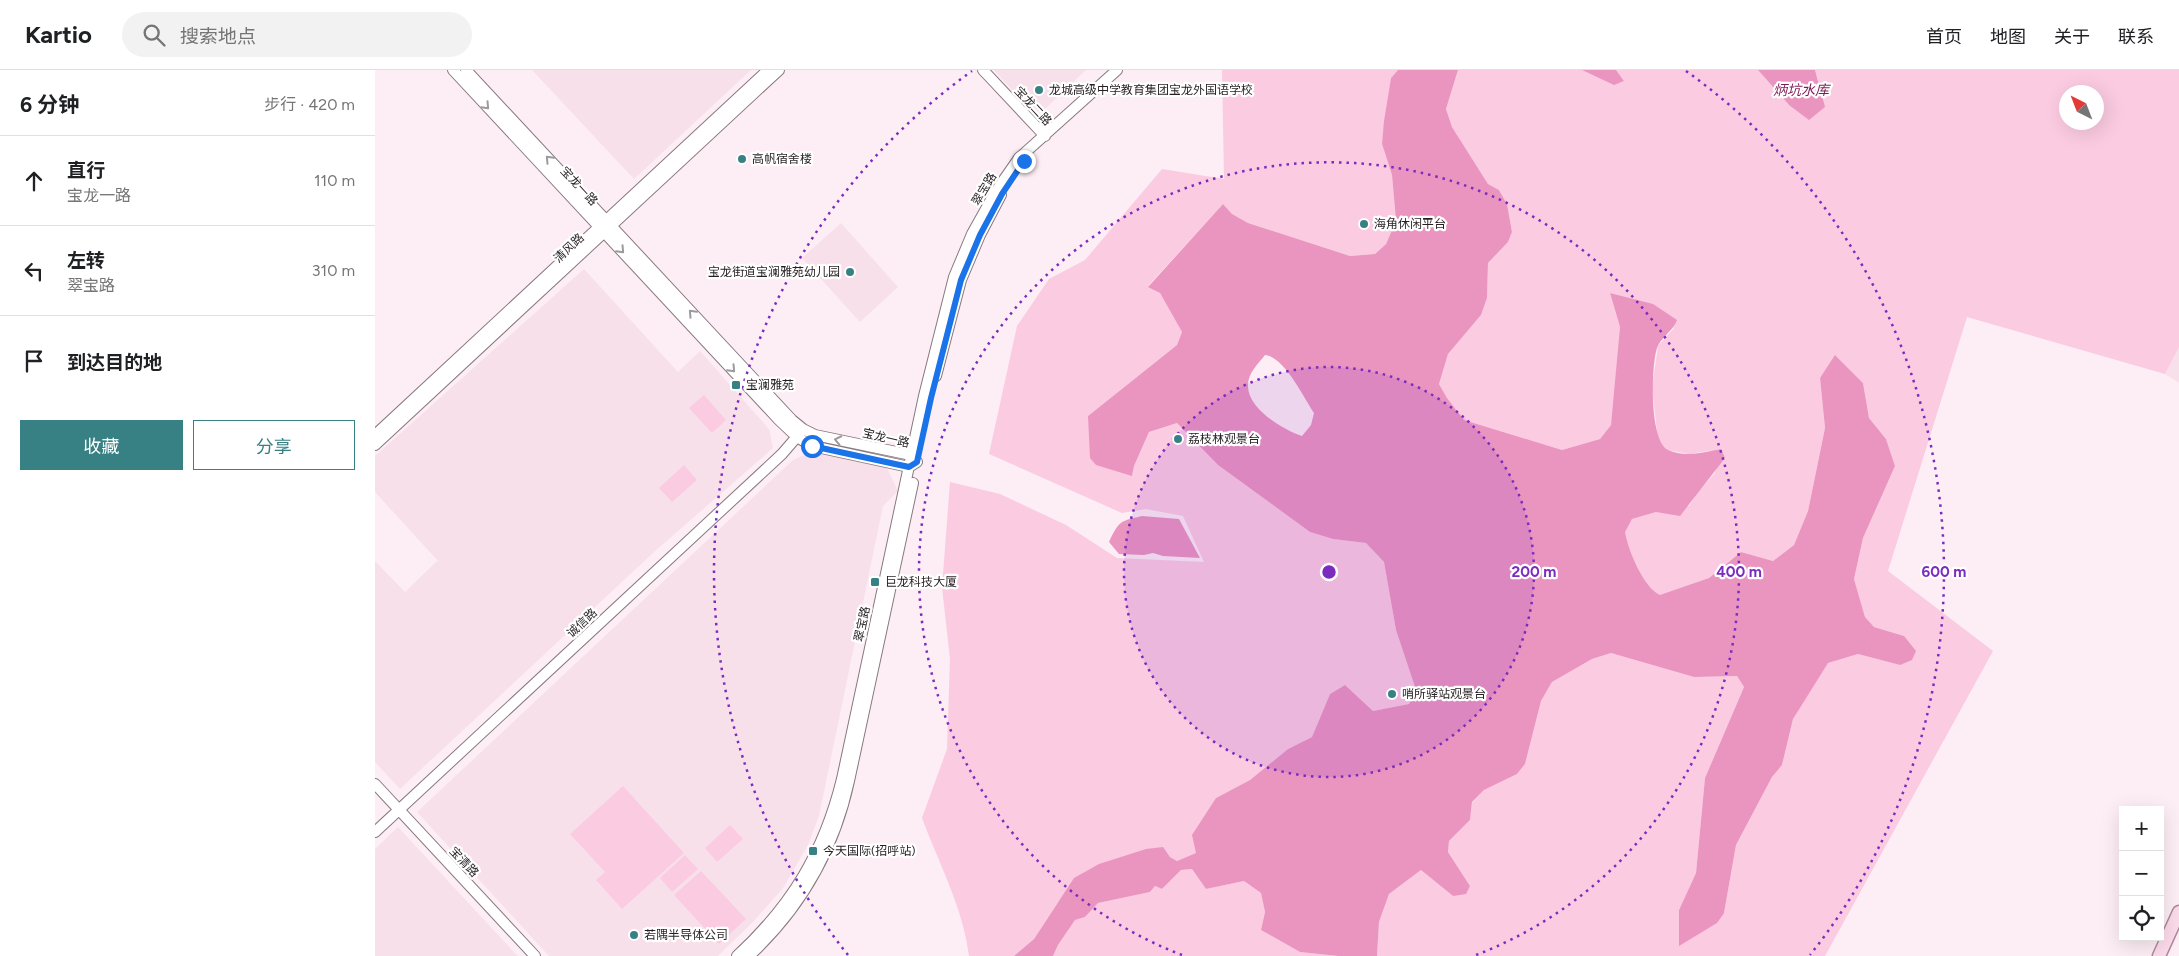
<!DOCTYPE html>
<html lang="zh">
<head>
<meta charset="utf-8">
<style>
	:root { --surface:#fff; --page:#f2f2f2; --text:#202124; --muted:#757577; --line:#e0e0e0; --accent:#378083 }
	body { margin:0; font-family:Figtree,"Noto Sans SC",sans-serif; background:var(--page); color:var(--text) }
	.controls { position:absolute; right:15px; bottom:15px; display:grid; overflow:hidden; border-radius:0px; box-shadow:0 5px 20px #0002 }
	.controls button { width:45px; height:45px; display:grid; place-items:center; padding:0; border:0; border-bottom:1px solid var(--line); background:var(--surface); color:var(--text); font:25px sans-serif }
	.compass { position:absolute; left:1684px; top:15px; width:45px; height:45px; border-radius:50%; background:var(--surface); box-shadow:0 5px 20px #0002; rotate:318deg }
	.stop { position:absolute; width:15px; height:15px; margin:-11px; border:4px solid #1a73e8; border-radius:50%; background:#fff }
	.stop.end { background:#1a73e8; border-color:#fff; box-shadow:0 1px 5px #0008 }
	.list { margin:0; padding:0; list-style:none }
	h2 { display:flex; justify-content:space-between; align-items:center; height:65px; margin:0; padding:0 20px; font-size:21px }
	h2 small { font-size:16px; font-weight:400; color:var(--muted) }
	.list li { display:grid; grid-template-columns:32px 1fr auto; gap:15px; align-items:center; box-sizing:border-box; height:90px; padding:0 20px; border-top:1px solid var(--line) }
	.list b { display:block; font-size:19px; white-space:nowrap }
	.list p { margin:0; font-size:16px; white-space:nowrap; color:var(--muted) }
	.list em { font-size:16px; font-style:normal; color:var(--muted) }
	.actions { display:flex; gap:10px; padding:15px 20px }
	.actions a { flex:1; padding:11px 0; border:1px solid var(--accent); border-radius:0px; text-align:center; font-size:18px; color:var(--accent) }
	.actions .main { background:var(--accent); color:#fff }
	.icon { flex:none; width:28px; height:28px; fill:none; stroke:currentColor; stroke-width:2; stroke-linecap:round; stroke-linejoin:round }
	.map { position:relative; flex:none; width:1804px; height:886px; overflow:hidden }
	header { display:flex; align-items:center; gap:30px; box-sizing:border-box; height:70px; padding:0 25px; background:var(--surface); border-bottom:1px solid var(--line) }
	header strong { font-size:24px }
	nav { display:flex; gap:28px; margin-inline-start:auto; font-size:18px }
	.search { width:350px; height:45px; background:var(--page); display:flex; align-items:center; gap:12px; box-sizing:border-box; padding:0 18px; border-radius:28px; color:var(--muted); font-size:19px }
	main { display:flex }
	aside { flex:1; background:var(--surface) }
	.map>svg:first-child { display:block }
	.built { fill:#f8e0eb }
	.green { fill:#fbcbe1; fill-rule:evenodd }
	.water { fill:#ea95c0; fill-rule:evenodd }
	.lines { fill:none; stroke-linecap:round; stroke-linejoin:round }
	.minor-casing { stroke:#87797f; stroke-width:12 }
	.major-casing { stroke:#ae889a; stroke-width:15 }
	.minor { stroke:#fff; stroke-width:10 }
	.major { stroke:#fbdae9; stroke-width:12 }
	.oneway { stroke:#9d9a9c }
	.route { stroke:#1a73e8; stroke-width:6 }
	.ring { fill:none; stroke:#7b2cbf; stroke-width:2.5; stroke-dasharray:2.5 5 }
	.poi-dot { fill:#378083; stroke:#fff; stroke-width:2 }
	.labels { text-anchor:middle; stroke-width:4.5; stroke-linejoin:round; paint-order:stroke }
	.poi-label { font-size:12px; fill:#251f22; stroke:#fff; text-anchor:start }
	.street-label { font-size:12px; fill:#251f22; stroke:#fff }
	.water-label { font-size:14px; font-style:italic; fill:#7f1c57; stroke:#fff }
	.centre { fill:#7b2cbf; stroke:#fff; stroke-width:2.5 }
	.ring-label { font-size:15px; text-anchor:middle; font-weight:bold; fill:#7b2cbf; stroke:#fff; stroke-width:4.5; stroke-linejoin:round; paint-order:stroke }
</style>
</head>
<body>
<header>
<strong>Kartio</strong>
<div class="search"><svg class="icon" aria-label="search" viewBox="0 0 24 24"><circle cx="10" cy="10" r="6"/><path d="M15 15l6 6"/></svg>搜索地点</div>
<nav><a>首页</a><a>地图</a><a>关于</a><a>联系</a></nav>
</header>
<main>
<aside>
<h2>6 分钟<small>步行 · 420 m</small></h2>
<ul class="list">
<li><svg class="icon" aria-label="ahead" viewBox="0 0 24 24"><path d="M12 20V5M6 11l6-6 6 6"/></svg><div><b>直行</b><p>宝龙一路</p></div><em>110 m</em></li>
<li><svg class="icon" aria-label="left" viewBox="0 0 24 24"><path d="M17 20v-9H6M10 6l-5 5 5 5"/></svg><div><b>左转</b><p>翠宝路</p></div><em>310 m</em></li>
<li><svg class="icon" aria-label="arrive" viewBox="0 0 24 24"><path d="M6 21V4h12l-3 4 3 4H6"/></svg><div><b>到达目的地</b></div></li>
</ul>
<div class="actions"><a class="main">收藏</a><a>分享</a></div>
</aside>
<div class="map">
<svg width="1804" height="886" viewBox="0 0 1804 886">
	<rect width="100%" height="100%" fill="#fdedf4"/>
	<!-- built -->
	<path class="built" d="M157 0H376L259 109Z
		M619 0H711L670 39 658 43Z
		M466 153 523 217 485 252 427 188Z
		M209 199 303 302 325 281 394 359 398 378 278 483 25 719 0 692V491L30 522 62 491 64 492 0 422V386Z
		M1804 277V313L1790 304Z
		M436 382 511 396 523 421 508 436 444 746 433 775 408 818 379 851 343 886H174L42 742 418 390Z
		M23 757 137 880 143 886H0V779Z"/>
	<!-- green -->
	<path class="green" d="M847 0H1023L1016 8 1007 74 1017 105 1021 151 1011 174 1000 184 975 186 873 153 857 144 848 134 773 216 785 223 807 262 802 275 713 346 757 406 759 396 774 362 802 353 843 395 935 462 958 469 991 473 1009 492 1021 560 1041 620 1034 634 998 641 970 615 955 624 937 667 913 679 875 710 841 728 822 783 802 791 795 787 787 777 683 832 659 869 639 886H594C588 837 564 794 547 748L572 679 575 589 567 517 575 412 625 424 691 455 742 488 829 492 808 446 771 439 747 443 614 384 642 256 674 209 710 190 787 99 849 109Z
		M1083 0H1207L1239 14 1249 11 1241 0H1383L1414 35 1443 10 1440 0H1804V277L1790 304 1592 247 1513 501 1618 581 1450 886H1002L1004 852 1014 824 1046 800 1078 826 1095 816 1073 782 1074 771 1095 750 1097 733 1109 720 1142 704 1150 694 1166 631 1177 612 1217 589 1236 583 1319 607 1362 606 1369 617 1330 708 1321 803 1304 840 1349 843 1361 775 1397 707 1407 695 1418 649 1443 606 1453 593 1483 584 1525 595 1529 566 1499 557 1490 547 1479 509 1488 468 1520 396 1511 369 1494 348 1488 313 1461 286 1445 308 1450 358 1433 441 1419 475 1398 491 1366 482 1334 508 1285 526C1268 517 1254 480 1249 462L1257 449 1281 442 1314 436 1323 422 1340 403 1346 379 1314 384 1292 380 1283 370 1277 317 1283 276 1299 258 1260 230 1235 223 1245 257 1241 316 1236 355 1225 369 1187 380 1089 350 1072 328 1064 314 1073 284 1106 245 1112 228 1113 193 1133 172 1137 162 1132 134 1124 120 1113 114 1077 57 1071 39ZM1692 22H1722V52H1692Z
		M329 325 351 350 337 363 314 338Z
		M309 395 322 410 297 432 284 418Z
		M248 716 309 783 247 839 221 810 230 802 195 764Z
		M355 755 368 769 342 792 330 778Z
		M310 785 323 799 297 822 285 808Z
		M817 799 831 819 869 811 886 823 890 842 886 860 925 882 963 886H678L683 875 700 850 710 847 723 833 775 822 780 816 787 819 806 800Z
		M326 801 371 849 344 874 299 825Z"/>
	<!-- water -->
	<path class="water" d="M1023 0H1083L1071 39 1077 57 1113 114 1124 120 1132 134 1137 162 1133 172 1113 193 1112 228 1106 245 1073 284 1064 314 1072 328 1089 350 1187 380 1225 369 1236 355 1245 257 1235 223 1278 234 1302 250C1298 261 1286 267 1282 278 1276 296 1274 371 1293 380 1310 388 1329 382 1346 379L1350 388 1305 446 1281 442 1257 449 1250 462C1253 480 1269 518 1285 525L1334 508 1366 482 1398 491 1419 475 1433 441 1450 358 1445 308 1460 285 1488 313 1494 348 1511 369 1520 396 1488 468 1479 509 1490 547 1499 557 1529 566 1541 581 1537 590 1525 595 1483 584 1453 593 1418 649 1407 695 1397 707 1361 775 1349 843 1342 853 1304 876V840L1321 803 1330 708 1369 617 1362 606 1319 607 1236 583 1217 589 1177 612 1166 631 1150 694 1142 704 1109 720 1097 732 1095 750 1074 771 1073 782 1095 816 1091 824 1078 826 1046 800 1014 824 1004 852 1002 886H963L925 882 886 860 890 842 886 823 869 811 831 819 817 799 806 800 787 819 780 816 775 822 723 833 710 847 700 850 683 875 678 886H639L659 869 699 808 724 794 771 779 788 777 795 787 802 791 821 783 817 765 841 728 875 710 913 679 937 667 955 624 970 615 998 641 1034 634 1041 620 1021 560 1009 492 991 473 958 469 935 462 843 395 802 353 774 362 759 396 757 406 721 395 715 388 713 346 802 275 807 262 785 223 773 217 848 134 857 144 873 153 975 186 1000 184 1011 174 1021 151 1017 105 1007 74 1009 51 1016 8ZM890 285C909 286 929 328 939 343L936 355 927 366C908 360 872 338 873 315 873 303 883 294 890 285Z
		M1207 0H1241L1249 11 1239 15Z
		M1383 0H1440L1450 37 1434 50 1414 35Z
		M767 446 804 449 825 488 788 486 778 483 769 485 744 484 734 472C744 451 745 451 767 446Z"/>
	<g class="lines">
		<defs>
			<path id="minor" d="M78 0 404 350 422 367 437 376 534 397 542 392 536 385 440 365 428 359 417 350 91 0
				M608 0 670 66
				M561 306 586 210 605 165 626 125
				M0 365 393 0
				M0 375 404 0
				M0 714 160 886
				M0 762 407 384 426 362
				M362 886C417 835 449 782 467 709L549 326 579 207 597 164 621 121 644 88 742 0
				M374 886C426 838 459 780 474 711L538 413"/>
			<path id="major" d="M1784 886 1804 842"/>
		</defs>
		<!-- minor casing -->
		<use href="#minor" class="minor-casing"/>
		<!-- major casing -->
		<use href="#major" class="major-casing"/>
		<!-- minor -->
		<use href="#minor" class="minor"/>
		<!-- major -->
		<use href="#major" class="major"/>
	</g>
	<!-- one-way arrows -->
	<defs><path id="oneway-chevron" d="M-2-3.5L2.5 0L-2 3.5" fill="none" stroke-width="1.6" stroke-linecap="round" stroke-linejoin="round" transform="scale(1.25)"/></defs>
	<g class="oneway">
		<use href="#oneway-chevron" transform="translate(111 36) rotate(47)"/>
		<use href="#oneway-chevron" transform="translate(174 89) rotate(-133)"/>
		<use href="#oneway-chevron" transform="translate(246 180) rotate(47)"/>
		<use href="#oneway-chevron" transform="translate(317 243) rotate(-133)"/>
		<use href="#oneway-chevron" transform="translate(357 299) rotate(47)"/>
		<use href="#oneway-chevron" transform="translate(463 370) rotate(-168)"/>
	</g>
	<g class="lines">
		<!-- route -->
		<path class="route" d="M437 376 534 397 542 392 556 328 586 210 605 165 627 124 649 91"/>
	</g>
	<!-- distance rings -->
	<circle cx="954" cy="502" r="205" fill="#7b2cbf" fill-opacity=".12"/>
	<g class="ring">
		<circle cx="954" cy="502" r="205"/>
		<path d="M807 885A410 410 0 1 1 1101 885"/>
		<path d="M473 885A615 615 0 0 1 597 1M1311 1A615 615 0 0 1 1435 885"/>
	</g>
	<!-- markers -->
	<g class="poi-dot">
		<circle cx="664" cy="20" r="5"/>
		<circle cx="367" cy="89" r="5"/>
		<circle cx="989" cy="154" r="5"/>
		<circle cx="475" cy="202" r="5"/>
		<rect x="356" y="310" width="10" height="10" rx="2.5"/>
		<circle cx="803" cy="369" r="5"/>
		<rect x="495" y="507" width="10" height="10" rx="2.5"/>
		<circle cx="1017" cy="624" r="5"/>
		<rect x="433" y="776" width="10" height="10" rx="2.5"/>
		<circle cx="259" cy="865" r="5"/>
	</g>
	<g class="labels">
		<!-- poi labels -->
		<g class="poi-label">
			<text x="674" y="24">龙城高级中学教育集团宝龙外国语学校</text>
			<text x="377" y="93">高帆宿舍楼</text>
			<text x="999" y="158">海角休闲平台</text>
			<text x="465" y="206" text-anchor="end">宝龙街道宝澜雅苑幼儿园</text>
			<text x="371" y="319">宝澜雅苑</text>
			<text x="813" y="373">荔枝林观景台</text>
			<text x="510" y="516">巨龙科技大厦</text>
			<text x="1027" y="628">哨所驿站观景台</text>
			<text x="448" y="785">今天国际(招呼站)</text>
			<text x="269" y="869">若隅半导体公司</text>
		</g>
		<!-- street labels -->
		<g class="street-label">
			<text transform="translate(658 36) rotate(47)" y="4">宝龙二路</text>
			<text transform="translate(204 116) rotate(47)" y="4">宝龙一路</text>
			<text transform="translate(609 119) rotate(-59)" y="4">翠宝路</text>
			<text transform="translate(194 178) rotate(-43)" y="4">清风路</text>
			<text transform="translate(511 368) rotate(13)" y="4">宝龙一路</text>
			<text transform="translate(207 553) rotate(-43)" y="4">诚信路</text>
			<text transform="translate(487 554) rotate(-78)" y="4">翠宝路</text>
			<text transform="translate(89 792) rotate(47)" y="4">宝清路</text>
		</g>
		<!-- water labels -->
		<g class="water-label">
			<text x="1426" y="25">炳坑水库</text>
		</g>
	</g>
	<circle cx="954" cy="502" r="8" class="centre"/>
	<g class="ring-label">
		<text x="1159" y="507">200 m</text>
		<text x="1364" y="507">400 m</text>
		<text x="1569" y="507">600 m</text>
	</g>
</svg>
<div class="controls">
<button>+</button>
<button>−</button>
<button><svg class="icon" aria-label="locate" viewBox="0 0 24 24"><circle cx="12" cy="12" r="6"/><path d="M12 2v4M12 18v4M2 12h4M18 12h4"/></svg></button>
</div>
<svg class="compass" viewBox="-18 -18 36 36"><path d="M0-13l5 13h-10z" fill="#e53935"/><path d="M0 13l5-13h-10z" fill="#757577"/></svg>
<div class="stop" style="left:437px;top:376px"></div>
<div class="stop end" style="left:649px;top:91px"></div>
</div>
</main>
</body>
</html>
